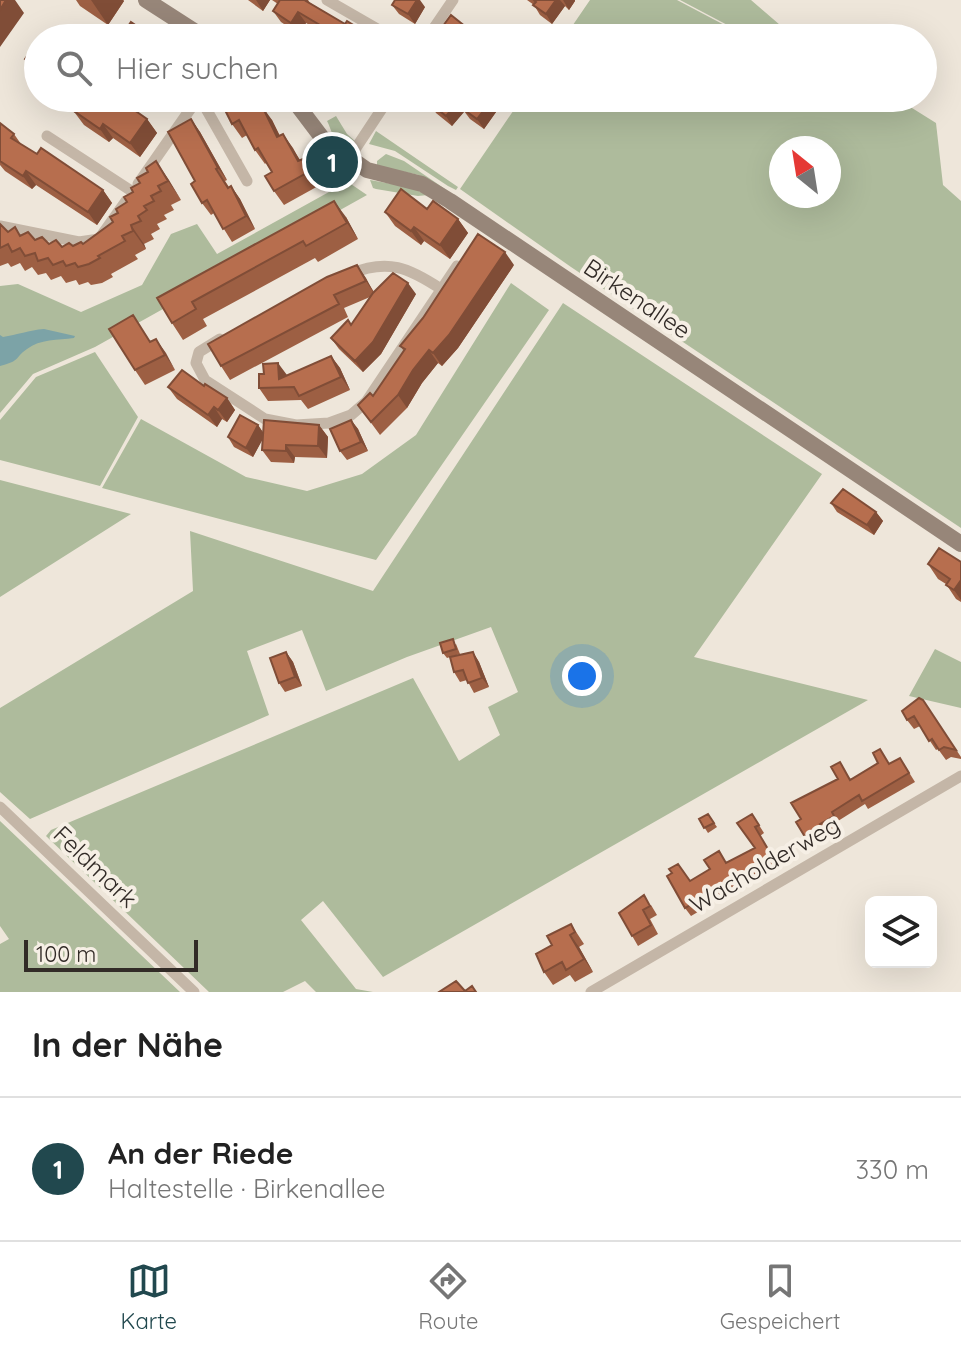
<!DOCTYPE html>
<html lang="de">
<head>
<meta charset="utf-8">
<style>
	:root { --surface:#fff; --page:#f6f6f6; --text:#222; --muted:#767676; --line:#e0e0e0; --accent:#21484e }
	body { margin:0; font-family:Quicksand,sans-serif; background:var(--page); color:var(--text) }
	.controls { position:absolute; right:24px; bottom:24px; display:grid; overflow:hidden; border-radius:12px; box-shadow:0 8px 32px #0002 }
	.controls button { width:72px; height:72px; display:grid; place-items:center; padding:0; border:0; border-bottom:2px solid var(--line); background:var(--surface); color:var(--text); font:40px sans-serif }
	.compass { position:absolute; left:769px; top:136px; width:72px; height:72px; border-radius:50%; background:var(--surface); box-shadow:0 8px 32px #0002; rotate:330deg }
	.scale { position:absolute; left:24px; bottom:20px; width:174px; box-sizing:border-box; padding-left:8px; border:4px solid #322b27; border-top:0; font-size:22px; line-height:28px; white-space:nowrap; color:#322b27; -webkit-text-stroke:6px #f6efe5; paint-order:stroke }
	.you { position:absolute; left:582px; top:676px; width:28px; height:28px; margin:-20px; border:6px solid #fff; border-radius:50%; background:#1a73e8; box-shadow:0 0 0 12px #1a73e833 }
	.badge { display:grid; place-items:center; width:52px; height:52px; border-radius:50%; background:var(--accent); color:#fff; font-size:26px; font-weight:700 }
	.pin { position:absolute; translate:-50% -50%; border:4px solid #fff; box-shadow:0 2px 8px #0006 }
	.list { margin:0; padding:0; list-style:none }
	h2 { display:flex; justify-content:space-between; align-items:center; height:104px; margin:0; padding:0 32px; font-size:34px }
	h2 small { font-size:26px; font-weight:400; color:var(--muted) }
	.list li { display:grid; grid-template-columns:52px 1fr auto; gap:24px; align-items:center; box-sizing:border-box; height:144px; padding:0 32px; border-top:2px solid var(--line) }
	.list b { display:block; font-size:30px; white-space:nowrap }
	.list p { margin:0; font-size:26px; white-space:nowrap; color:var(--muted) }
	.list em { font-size:26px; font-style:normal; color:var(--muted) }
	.icon { flex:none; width:44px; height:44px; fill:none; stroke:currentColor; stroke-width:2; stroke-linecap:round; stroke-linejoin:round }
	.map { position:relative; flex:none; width:961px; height:992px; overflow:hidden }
	.search { position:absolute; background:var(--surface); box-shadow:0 8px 32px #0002; left:24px; right:24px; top:24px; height:88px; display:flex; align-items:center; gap:20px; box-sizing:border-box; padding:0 28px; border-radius:44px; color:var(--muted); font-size:30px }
	.sheet { height:248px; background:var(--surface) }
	nav { display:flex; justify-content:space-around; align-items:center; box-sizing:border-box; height:112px; border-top:2px solid var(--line); background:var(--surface); font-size:22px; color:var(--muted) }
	nav a { display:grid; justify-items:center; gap:4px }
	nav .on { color:var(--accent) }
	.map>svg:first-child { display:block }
	.green { fill:#aebb9c; fill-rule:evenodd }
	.water { fill:#7ca3a7 }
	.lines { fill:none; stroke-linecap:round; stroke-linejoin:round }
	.street { stroke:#c4b6a7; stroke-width:11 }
	.secondary { stroke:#978679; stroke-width:16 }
	.wall { fill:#9d5f43 }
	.shaded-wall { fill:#804d37 }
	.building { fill:#b76e4e; stroke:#804d37; stroke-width:2 }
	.labels { text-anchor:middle; stroke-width:8; stroke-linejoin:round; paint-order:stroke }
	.street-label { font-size:24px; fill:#322b27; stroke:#f6efe5 }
</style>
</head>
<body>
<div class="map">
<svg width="961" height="992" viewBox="0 0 961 992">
	<rect width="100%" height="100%" fill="#eee6da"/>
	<!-- green -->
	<path class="green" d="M590 0H677L749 38H564Z
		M680 0H751L780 25 801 38H752Z
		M522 98H774L778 103 789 98H896L936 123 943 185 961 201V528L571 267 460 189ZM781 148H829V196H781Z
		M336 116 347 134 356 142 353 145C332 146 333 132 327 121Z
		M376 131 458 187 456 190 448 186 395 151 369 144Z
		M386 154 404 161 451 193 419 175 377 166V161Z
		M345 180 367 195 95 347 33 374 0 413V286L18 284 81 312 142 285 171 234 197 224 217 254 338 187Z
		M370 180 409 187 428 195 418 196 376 189 373 188Z
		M511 283 549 310 376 560 102 488 141 419 246 477 307 491 362 474 416 435Z
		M563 303 822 474 694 657 868 700 383 977 323 901 301 920 356 989 373 992H316L305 981 283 992H209L46 836 51 830 413 678 459 761 500 735 488 707 518 692 491 627 407 657 326 691 302 630 247 651 269 715 30 819 0 792V708L193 591 190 531 373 591Z
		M95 352 138 417 100 486 0 460V420L36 377Z
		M0 480 131 514 0 597Z
		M935 649 961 662V708L909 696Z
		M0 821 180 992H0V944L9 939 0 926Z"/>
	<!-- water -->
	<path class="water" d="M44 329 75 336 74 338C58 340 40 339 27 349 13 359 22 360 0 366V335L3 337C17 335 29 330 44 329Z"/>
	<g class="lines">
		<!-- street -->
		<path class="street" d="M327 0 393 38
			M427 38 453 0
			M200 98 247 181
			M47 136 133 192
			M350 157 389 98
			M138 184 198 98
			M0 226 79 242 99 239 126 201
			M350 274C388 258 409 268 441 289
			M220 339 199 352 196 363 205 380 265 419 296 425 329 423 351 415 366 402 457 266
			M0 807 194 992
			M591 992 961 776"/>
		<!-- secondary -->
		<path class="secondary" d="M146 0 205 38
			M292 98 323 139 367 170 422 184 450 201 961 544"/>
	</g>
	<!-- wall -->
	<path class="wall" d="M76 0H123L124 1 108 25 80 6Z
		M248 0H270L263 11Z
		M272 0H308L310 3 345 24 373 37 385 38H332L306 23 299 34 281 22 273 11 278 4Z
		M527 0H575V1L569 10 565 6 552 24 540 15 534 5Z
		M392 5 425 7 415 24 399 14Z
		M38 41V75L34 73 25 59Z
		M56 98H128L124 103 147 119 157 133 140 157 113 138 109 142 84 125 75 113 58 101Z
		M149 98H171L163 108Z
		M219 98H253L258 108 272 120 280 136 283 134 300 160 303 159 320 185 284 205 274 191 272 172 266 163 265 164 255 150 247 135 242 138 232 124Z
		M424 98H454L463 109 471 98H506L484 129 470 119 464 111 452 126 436 113 430 103Z
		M191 119 200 132 227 180 225 181 229 187 231 186 240 199 255 229 232 242 214 213 211 215 202 203 195 181Z
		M0 123 14 134 21 144 37 154 103 190 112 203 97 225 36 185 32 189 5 171 0 165Z
		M156 161 181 200 171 205 174 210 164 215 167 219 157 224 160 229 151 234 154 239 144 244 146 249 135 255 138 259 111 274 113 277 102 283 91 285 88 282 79 285 76 280 66 283 61 276 51 280 46 273 38 275 32 267 25 271 20 263 11 267 8 263 0 266V224L8 232 49 244 62 247 83 244 113 222 118 213Z
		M427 209 458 219 468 233 450 259 424 241 421 245 395 226 385 212Z
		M346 217 358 239 318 262 315 258 203 319 207 326 183 340 172 323 157 298Z
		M357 265 374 292 416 294 381 354 363 372 339 349 331 338 348 320 352 325 370 297 344 308 348 317 230 380 221 366Z
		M514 265 458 348 442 366 438 363 422 383 407 408 380 435 358 405 373 396 404 351 400 346Z
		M156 339 175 370 145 385 135 370Z
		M331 356 340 368 350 390 308 409 301 400 268 401 259 388Z
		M204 386 227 398 235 410 227 422 222 419 217 427 177 399 168 387Z
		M351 420 358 429 368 451 347 460 340 451Z
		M258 425 263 433 319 425 328 437 327 458 295 457 294 463 271 462 262 450 263 438 253 457 234 447 228 437Z
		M831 503 876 512 883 521 874 535 837 512Z
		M961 562V602L956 599 946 584 938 579 928 564Z
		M456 644 460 654 447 658 443 653Z
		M286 652 293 662 302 686 285 692 279 683Z
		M473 652 479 662 489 687 474 693 467 680 460 682 454 672Z
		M923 700 961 757V759L951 757 946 760 938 749 936 750 920 726 914 729 907 720Z
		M900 758 915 782 868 809 865 804 838 821 840 824 826 832 828 836 811 845 805 837 801 819 838 779 840 762 850 779 890 764Z
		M708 814 717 827 708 833 699 819Z
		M752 814 764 833 760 836 778 865 691 916 685 908 690 881 755 848Z
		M651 905 657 915 650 919 658 934 638 946 619 913Z
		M571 924 584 944 579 947 593 972 575 982 570 975 553 985 544 972 552 945Z"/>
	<!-- shaded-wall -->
	<path class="shaded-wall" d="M6 0H15L24 13 0 47V10Z
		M91 0H123L124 1 108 25Z
		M256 0H270L263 11Z
		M417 0H420L425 7 415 24 408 14Z
		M556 0H560L565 6 552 24 546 14Z
		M563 0H575V1L569 10Z
		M298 12 306 23 299 34 291 23Z
		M114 98H128L121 107Z
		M156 98H171L163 108Z
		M493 98H506L484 129 477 119Z
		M458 101 465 111 452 126 446 116Z
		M262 106 272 120 287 151 277 137Z
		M147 119 157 133 140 157 130 143Z
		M191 119 200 132 227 180 218 168Z
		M103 124 113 138 109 142 100 129Z
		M283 134 293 148 308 175 298 161Z
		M303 159 313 173 320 185 310 171Z
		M156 161 169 180 181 200 168 181Z
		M26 171 36 185 32 189 23 176Z
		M231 186 240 199 255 229 246 216Z
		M103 190 112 203 97 225 88 212Z
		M334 201 346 217 358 239 347 223Z
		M458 219 468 233 450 259 440 245Z
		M131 225 144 244 146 249 133 231Z
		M414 227 424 241 421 245 411 231Z
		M505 252 514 265 458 348 442 366 433 353Z
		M357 265 366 278 375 295 366 281Z
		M408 283 416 294 381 354 363 372 355 361Z
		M156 339 166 353 175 370 165 355Z
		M429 350 438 363 422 383 407 408 398 395 413 370Z
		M331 356 340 368 350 390 341 377Z
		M278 363 287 375 279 379Z
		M227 398 235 410 227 422 218 410Z
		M214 407 222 419 217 427 208 415Z
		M351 420 358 429 368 451 361 442Z
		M258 425 265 435 253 457 246 448Z
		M319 425 328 437 327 458 318 446Z
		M286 445 295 457 294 463 286 451Z
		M876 512 883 521 874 535 867 525Z
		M961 580V600L954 590Z
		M286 652 293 662 302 686 295 677Z
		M473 652 479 662 489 687 482 678Z
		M570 935 579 947 593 972 584 959Z"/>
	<!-- building -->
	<path class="building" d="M0 0H6L0 10Z
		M280 0H307L306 1 345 24 347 21 373 37 376 32 385 38H342L298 12 291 23 273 11Z
		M395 0H417L408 14 392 5Z
		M534 0H556L546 14 533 5 536 2Z
		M451 15 476 35 479 31 490 38H450L440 30Z
		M131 22 150 35 148 38H120Z
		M38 41V69L25 59Z
		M64 98H117L147 119 130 143 103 124 100 129 74 111 77 107Z
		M219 98H251L257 109 262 106 277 137 283 134 298 161 303 159 310 171 274 191 265 176 272 172 258 148 255 150 239 120 232 124Z
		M430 98H454L458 101 446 116 430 103 432 100Z
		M471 98H493L477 119 463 109Z
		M191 119 218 168 216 169 228 188 231 186 246 216 223 229 207 200 202 203 191 184 195 181 168 132Z
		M0 123 14 134 11 138 37 154 41 148 103 190 88 212 26 171 23 176 0 161Z
		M156 161 168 181 158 186 161 191 151 196 154 201 144 206 147 210 138 216 141 221 131 225 133 231 122 236 125 241 98 256 100 258 89 264 78 267 75 263 66 266 63 261 53 265 48 258 38 261 35 253 25 256 20 248 12 252 8 244 0 248V224L8 232 15 227 20 236 28 232 35 240 42 237 49 244 56 240 62 247 69 243 73 246 81 242 83 244 113 222 110 217 118 213 116 209 127 202 124 197 133 192 131 188 140 183 137 178 148 172 146 168Z
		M401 189 427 209 433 201 458 219 440 245 414 227 411 231 385 212Z
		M334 201 347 223 306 246 303 241 192 302 196 309 172 323 157 298Z
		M478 234 505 252 449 335 433 353 429 350 413 370 398 395 371 422 358 405 370 393 373 396 405 349 400 346 423 318Z
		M357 265 366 281 334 295 339 304 221 366 208 344 327 277Z
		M393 273 408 283 373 342 355 361 331 338 348 320 351 325 373 293Z
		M133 315 150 342 156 339 165 355 135 370 109 329Z
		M331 356 341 377 299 396 294 387 259 388V374H264L263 364 278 363 279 379Z
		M182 370 204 386 205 384 227 398 218 410 214 407 208 415 168 387Z
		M240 415 258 425 246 448 228 437Z
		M264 420 319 425 318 446 286 445V451L262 450Z
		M351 420 361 442 340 451 330 429Z
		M843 489 876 512 867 525 831 503Z
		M939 548 961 562V580L954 590 946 585 950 579 928 564Z
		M453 639 456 649 443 653 440 643Z
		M286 652 295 677 279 683 270 658Z
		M473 652 482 678 468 683 463 670 454 672 450 657Z
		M919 698 923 700 956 750 944 747 939 750 932 739 929 741 914 716 907 720 902 711Z
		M880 749 889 764 900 758 909 773 862 801 859 795 832 812 834 816 820 824 822 827 805 837 796 822 801 819 791 803 838 779 831 767 840 762 850 780 878 763 873 753Z
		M708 814 714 823 704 828 699 819Z
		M752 814 759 825 755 827 772 856 685 908 667 876 672 873 669 869 678 864 690 881 710 869 704 860 719 851 726 863 755 848 737 823Z
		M644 895 650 906 643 910 651 925 632 936 619 913Z
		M571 924 575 932 570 935 584 959 566 970 562 962 544 972 536 954 552 945 547 936Z
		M456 981 465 991 472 986 476 992H439Z"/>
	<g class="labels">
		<!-- street labels -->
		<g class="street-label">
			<text transform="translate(637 299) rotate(34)" y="8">Birkenallee</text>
			<text transform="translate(765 865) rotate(-30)" y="8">Wacholderweg</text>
			<text transform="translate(95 867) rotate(44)" y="8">Feldmark</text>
		</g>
	</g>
</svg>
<div class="controls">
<button><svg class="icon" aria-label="layers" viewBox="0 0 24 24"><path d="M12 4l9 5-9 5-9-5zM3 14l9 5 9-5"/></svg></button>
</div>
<svg class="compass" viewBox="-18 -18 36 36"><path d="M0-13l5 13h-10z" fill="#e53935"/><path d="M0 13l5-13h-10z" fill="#767676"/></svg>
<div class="scale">100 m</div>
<div class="you"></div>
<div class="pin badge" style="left:332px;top:162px">1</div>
<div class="search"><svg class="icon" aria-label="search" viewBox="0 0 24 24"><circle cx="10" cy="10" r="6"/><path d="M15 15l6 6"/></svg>Hier suchen</div>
</div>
<section class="sheet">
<h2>In der Nähe<small></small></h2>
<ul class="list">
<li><span class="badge">1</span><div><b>An der Riede</b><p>Haltestelle · Birkenallee</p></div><em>330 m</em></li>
</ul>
</section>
<nav>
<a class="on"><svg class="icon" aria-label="map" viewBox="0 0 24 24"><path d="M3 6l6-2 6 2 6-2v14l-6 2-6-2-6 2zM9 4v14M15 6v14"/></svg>Karte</a>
<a><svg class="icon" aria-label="directions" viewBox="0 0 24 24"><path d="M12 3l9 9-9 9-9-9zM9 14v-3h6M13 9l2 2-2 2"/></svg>Route</a>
<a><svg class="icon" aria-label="saved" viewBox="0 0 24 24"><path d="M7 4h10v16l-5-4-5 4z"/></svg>Gespeichert</a>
</nav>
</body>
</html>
